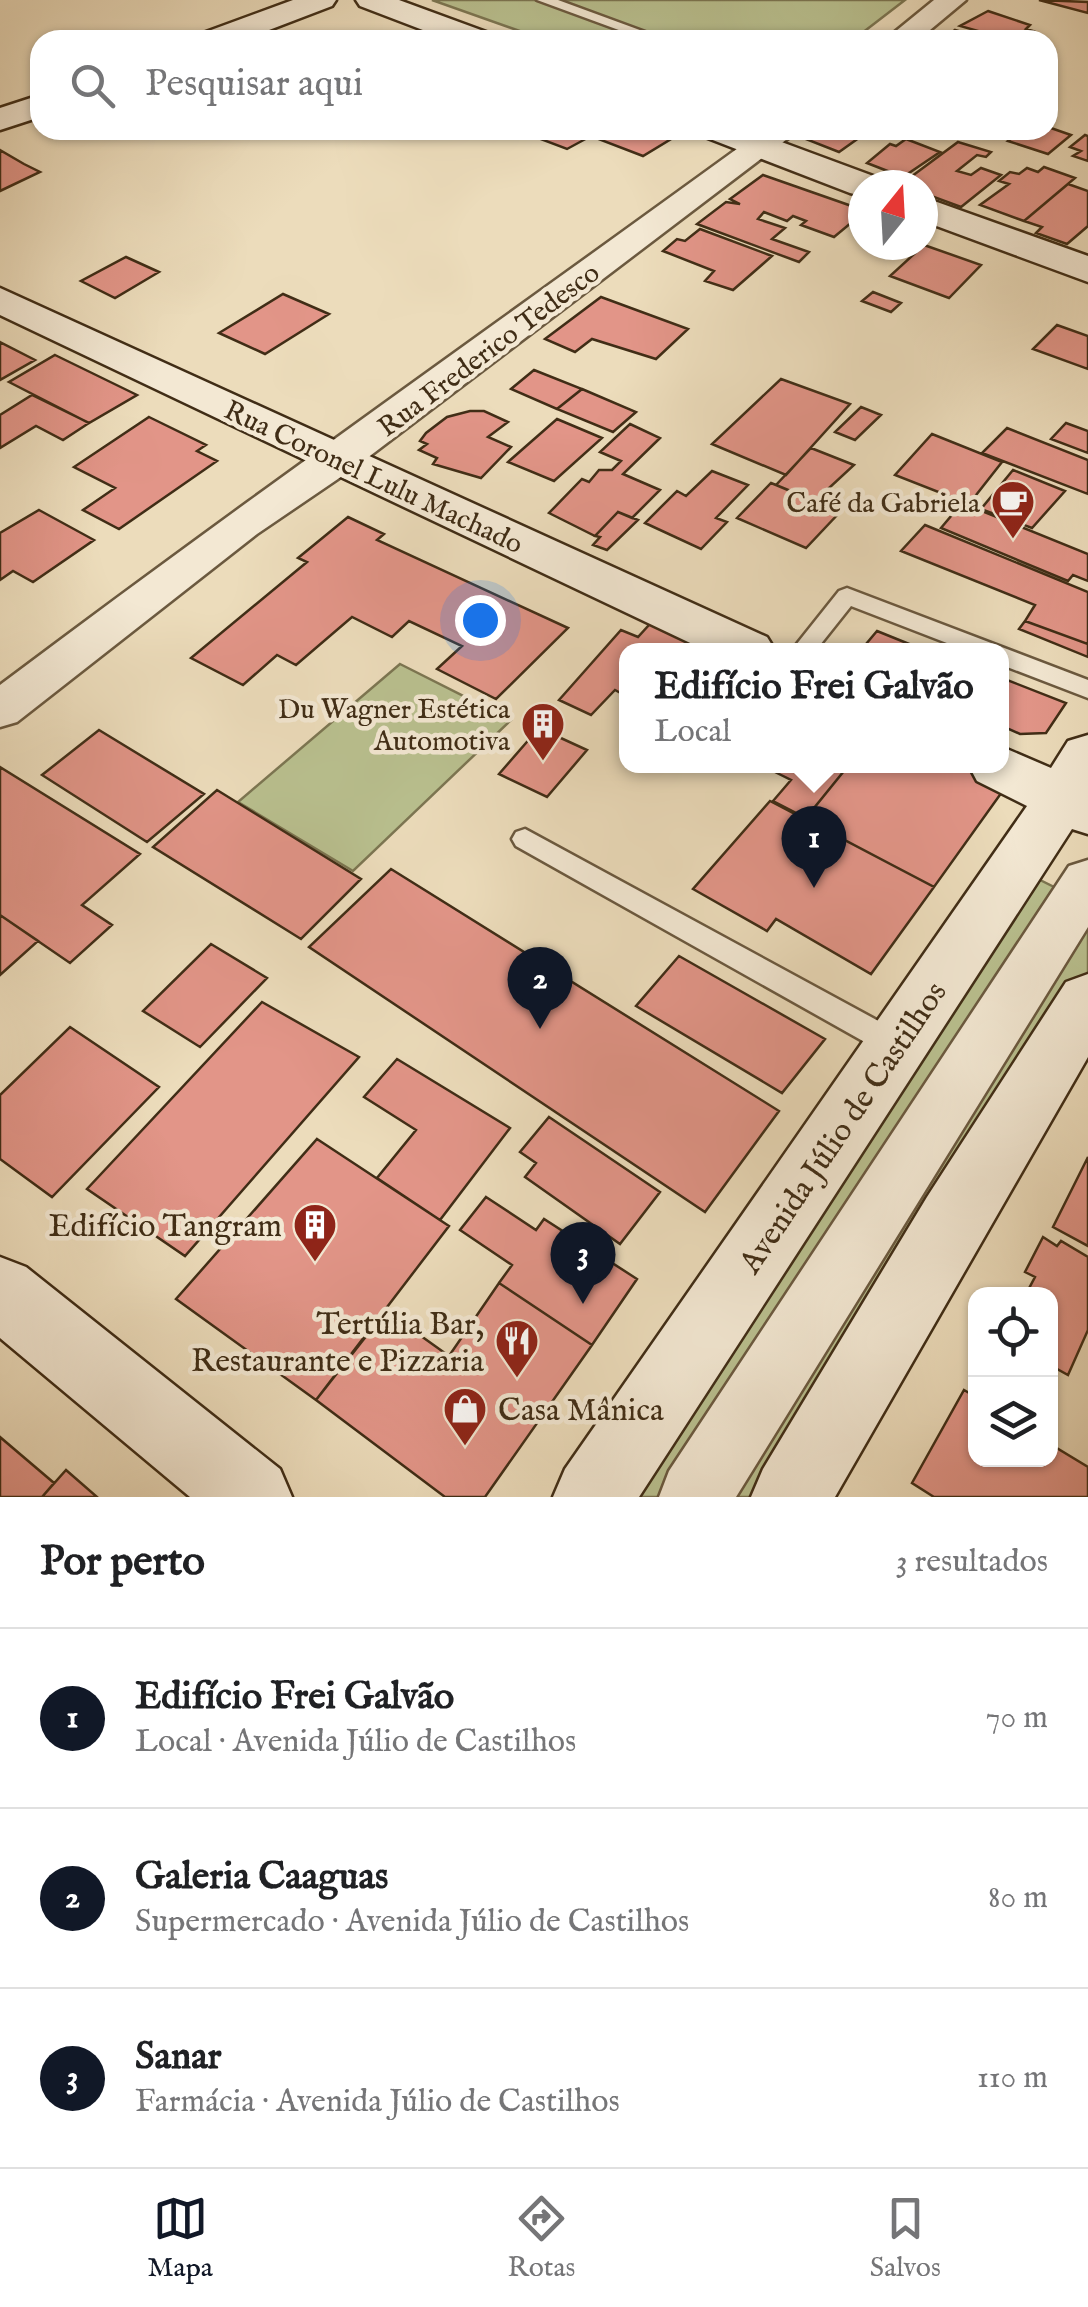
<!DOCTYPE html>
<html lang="pt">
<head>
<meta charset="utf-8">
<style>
	:root { --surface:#fff; --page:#f2f2f2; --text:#202124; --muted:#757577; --line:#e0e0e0; --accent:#111827 }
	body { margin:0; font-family:"IM FELL English",serif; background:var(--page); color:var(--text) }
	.controls { position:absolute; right:30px; bottom:30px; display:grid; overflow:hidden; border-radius:20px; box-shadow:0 2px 8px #0004 }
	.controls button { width:90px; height:90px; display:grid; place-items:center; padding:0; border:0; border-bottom:2px solid var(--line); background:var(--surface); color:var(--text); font:50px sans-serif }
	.compass { position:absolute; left:848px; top:170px; width:90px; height:90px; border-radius:50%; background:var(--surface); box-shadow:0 2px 8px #0004; rotate:18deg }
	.you { position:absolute; left:480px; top:620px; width:35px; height:35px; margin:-25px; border:8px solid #fff; border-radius:50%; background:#1a73e8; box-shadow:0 0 0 15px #1a73e833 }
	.badge { display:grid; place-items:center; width:65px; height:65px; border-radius:50%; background:var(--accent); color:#fff; font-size:32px; font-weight:700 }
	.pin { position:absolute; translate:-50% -82px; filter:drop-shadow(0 2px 5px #0008) }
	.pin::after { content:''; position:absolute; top:52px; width:35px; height:30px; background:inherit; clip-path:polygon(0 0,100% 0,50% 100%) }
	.popup { position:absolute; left:619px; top:643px; width:390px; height:130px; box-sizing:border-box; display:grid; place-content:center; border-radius:20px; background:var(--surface); filter:drop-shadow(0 2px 8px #0005); font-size:32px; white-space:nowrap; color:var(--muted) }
	.popup b { font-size:38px; color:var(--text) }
	.popup::after { content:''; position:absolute; left:50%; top:100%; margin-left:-20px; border:20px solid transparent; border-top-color:var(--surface) }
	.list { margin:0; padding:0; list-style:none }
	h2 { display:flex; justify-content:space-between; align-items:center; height:130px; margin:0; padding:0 40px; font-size:42px }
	h2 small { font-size:32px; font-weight:400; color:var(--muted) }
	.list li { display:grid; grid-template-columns:65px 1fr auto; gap:30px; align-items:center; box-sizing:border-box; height:180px; padding:0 40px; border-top:2px solid var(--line) }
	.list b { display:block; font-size:38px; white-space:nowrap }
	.list p { margin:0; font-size:32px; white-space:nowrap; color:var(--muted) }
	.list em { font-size:32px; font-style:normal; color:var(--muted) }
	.icon { flex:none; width:55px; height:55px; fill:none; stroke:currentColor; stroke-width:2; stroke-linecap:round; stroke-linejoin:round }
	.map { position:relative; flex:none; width:1088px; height:1497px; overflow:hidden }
	.search { position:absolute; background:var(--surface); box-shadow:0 2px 8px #0004; left:30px; right:30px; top:30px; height:110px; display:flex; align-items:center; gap:25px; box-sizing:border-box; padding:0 35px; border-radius:30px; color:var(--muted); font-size:38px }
	.sheet { height:670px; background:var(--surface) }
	nav { display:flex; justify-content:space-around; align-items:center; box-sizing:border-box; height:140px; border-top:2px solid var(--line); background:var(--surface); font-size:28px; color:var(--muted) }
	nav a { display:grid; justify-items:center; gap:5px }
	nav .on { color:var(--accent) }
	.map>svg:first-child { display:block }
	.green { fill:#b9c08f; stroke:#7c7652; stroke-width:2.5 }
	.building { fill:#e29588; stroke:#402d16; stroke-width:2.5 }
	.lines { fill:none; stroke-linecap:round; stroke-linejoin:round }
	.lane-casing { stroke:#6b593f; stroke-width:5 }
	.street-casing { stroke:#6b593f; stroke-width:5 }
	.secondary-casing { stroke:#402d16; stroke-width:5 }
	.lane { fill:#f3e8d3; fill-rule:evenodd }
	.street { fill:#f3e8d3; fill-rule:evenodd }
	.secondary { fill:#f3e8d3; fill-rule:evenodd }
	.labels { text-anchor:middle; stroke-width:9; stroke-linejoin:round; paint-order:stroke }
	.street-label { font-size:28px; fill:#402d16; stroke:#f3e8d3 }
	.poi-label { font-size:28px; fill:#402d16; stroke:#f3e8d3; text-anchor:end }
	.near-street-label { font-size:32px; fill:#402d16; stroke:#f3e8d3 }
	.near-poi-label { font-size:32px; fill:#402d16; stroke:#f3e8d3; text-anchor:end }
</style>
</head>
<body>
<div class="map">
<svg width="1088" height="1497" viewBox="0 0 1088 1497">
	<rect width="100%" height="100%" fill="#ecdcbb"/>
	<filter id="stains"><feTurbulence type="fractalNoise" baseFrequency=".002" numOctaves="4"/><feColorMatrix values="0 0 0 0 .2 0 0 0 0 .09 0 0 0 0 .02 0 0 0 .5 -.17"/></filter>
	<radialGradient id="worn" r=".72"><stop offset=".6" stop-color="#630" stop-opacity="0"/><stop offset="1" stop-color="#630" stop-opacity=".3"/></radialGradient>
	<!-- green -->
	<path class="green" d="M432 0H905L853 40H545Z
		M400 664 511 720 353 871 238 802Z
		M1018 869 1088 904V1001L791 1497H593Z"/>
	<!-- building -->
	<path class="building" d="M1039 0 1088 2V13Z
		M988 11 1030 25 1026 29 1033 31 1022 40H1010L960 26Z
		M955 30 986 39 1003 40H942Z
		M1048 127 1071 135 1048 154 1008 141 1023 130Z
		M517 130H659L676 136 643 156 591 136 567 149Z
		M806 130H870L839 152 798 136Z
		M1085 135 1088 136V161L1073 156 1081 151 1070 147Z
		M906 139 940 152 903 177 867 163 890 144 896 146Z
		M958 142 991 152 986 157 977 155 957 171 971 175 981 168 1001 175 961 207 923 193V185H900Z
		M0 150 24 164 40 172 0 191Z
		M1044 167 1075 178 1024 221 980 205 1009 184 999 181 1010 172 1019 174 1027 168 1038 172Z
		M763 175 863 210V213L834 237 801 225 806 221 793 216 787 221 764 212 758 219 785 228 772 239 809 252 799 262 697 224 726 202 740 204 730 199Z
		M1068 184 1088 191V226L1067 244 1036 233 1042 227 1024 221Z
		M700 229 772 256 733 290 705 281 714 271 663 251 677 239 685 241Z
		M924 245 981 265 949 298 890 276Z
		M126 257 159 272 115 298 81 281Z
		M873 292 901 303 891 312 862 301Z
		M283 294 329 314 265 354 219 333Z
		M601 297 688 329 656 359 592 339 575 352 545 339Z
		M1057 325 1088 336V369L1033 349Z
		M0 342 35 360 0 380Z
		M55 355 137 395 89 423 9 382Z
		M534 370 582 389 557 409 511 389Z
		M781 379 850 404 786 475 712 444Z
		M582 389 636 412 613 432 557 409Z
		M32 395 89 423 63 440 36 426 0 448V415Z
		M861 407 881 415 855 440 835 432Z
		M470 411H484L508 422 488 437 511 447 481 478 433 464 437 458 419 450 427 444 420 441 426 433 447 417Z
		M149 417 206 445 197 451 217 461 119 529 83 510 115 488 74 467Z
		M557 419 602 438 554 481 508 462Z
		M1066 423 1088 431V453L1051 439Z
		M630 424 660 438 623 474 660 490 632 518 618 512 595 536 549 513 582 479 589 482 599 470H612L621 461 600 452Z
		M1007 428 1088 460V494L982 453Z
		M932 434 1002 462 969 504 895 475Z
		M811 448 854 465 815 501 776 485Z
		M1013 470 1065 491 1032 528 981 509Z
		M712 471 748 485 716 518 727 522 701 549 645 523 677 491 686 496Z
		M771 483 776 485 840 512 806 548 737 518Z
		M962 503 1088 554V581L1073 575 1068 581 941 528Z
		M39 510 94 540 33 582 13 571 0 580V533Z
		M618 512 638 520 607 550 593 545 600 537 595 536Z
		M348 517 384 534 377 540 568 628 496 699 437 669 462 646 409 621 392 637 352 617 296 665 277 655 243 685 191 658 307 562 298 558Z
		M925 525 1088 592V644L1025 621 1035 605 901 551Z
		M659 614 698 632 680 650H626V696L615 690 591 715 559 700 621 630 638 637Z
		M1025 621 1088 644V657L1019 629Z
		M877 631 924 650H861Z
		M1002 678 1066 703 1046 733 1020 734 1002 726Z
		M539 728 587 750 547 797 499 774Z
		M99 730 204 794 147 842 42 775Z
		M781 766H848L806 818 773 801 791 780 775 772Z
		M848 766H967L1007 785 934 887 805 819Z
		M0 767 140 854 82 905 112 925 70 963 0 915Z
		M217 790 361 879 301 939 153 847Z
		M770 801 934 887 871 974 776 919 767 931 693 889Z
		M391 869 779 1111 705 1212 309 947Z
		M0 915 38 941 0 975Z
		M211 944 267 978 200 1047 143 1011Z
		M679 956 825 1039 782 1093 636 1006Z
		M262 1002 359 1057 185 1256 87 1189Z
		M70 1027 159 1087 52 1197 0 1159V1095Z
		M397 1059 510 1128 440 1220 377 1178 416 1130 364 1097Z
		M549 1117 660 1192 620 1244 525 1177 536 1163 520 1152Z
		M317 1139 449 1226 316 1400 176 1299Z
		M1088 1157V1246L1053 1227Z
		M486 1197 536 1230 544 1219 637 1279 592 1345 499 1283 512 1265 460 1230Z
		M1043 1237 1057 1246 1061 1241 1088 1257V1330L1068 1375 1050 1365V1294H1026L1035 1277 1025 1272Z
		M499 1283 592 1345 485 1497H445L316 1400 386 1311 449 1356Z
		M964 1390 976 1397V1460H1050V1444L1088 1467V1497H934L912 1483Z
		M0 1437 54 1483 42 1497H0Z
		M66 1470 97 1497H42Z"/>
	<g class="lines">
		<defs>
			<path id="lane" d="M537 0H558L667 40H646Z
				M847 588 1088 680V698L1002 665V650H965L851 606 816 650H792L839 591Z
				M525 829 906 1036 911 1045 906 1054 896 1058 886 1054 516 846 512 839 516 832Z"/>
			<path id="street" d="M934 0H966L918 40H885Z
				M763 130H799L354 468 257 534 17 722 0 727V685C251 496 509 315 763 130Z
				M1088 860V927L736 1497H659L669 1471 1069 866Z"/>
			<path id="secondary" d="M293 0H336L332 6 243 40H198L203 33Z
				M356 0H399L489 33 494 40H449L360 6Z
				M40 95V117L0 130V108Z
				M700 130H749L876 177 881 185H863V196L850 193 705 137Z
				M923 197 1088 256V282L923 221Z
				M0 288 767 637 775 650H705L0 315Z
				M1088 735V834L1072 829 639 1497H553L565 1469 1027 806 977 781 969 766H1002V747L1051 768 1068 741Z
				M1088 974V1057L835 1497H751L763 1469 927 1197 1066 982Z
				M0 1257 26 1267 280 1469 292 1497H190L0 1338Z"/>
		</defs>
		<!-- lane casing -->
		<use href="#lane" class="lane-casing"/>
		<!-- street casing -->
		<use href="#street" class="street-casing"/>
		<!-- secondary casing -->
		<use href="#secondary" class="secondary-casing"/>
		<!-- lane -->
		<use href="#lane" class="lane"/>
		<!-- street -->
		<use href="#street" class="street"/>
		<!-- secondary -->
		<use href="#secondary" class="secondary"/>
	</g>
	<!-- icons -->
	<defs>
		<symbol id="cafe-pin" viewBox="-11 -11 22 30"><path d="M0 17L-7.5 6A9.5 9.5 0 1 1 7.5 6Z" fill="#8f2418" stroke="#f3e8d3"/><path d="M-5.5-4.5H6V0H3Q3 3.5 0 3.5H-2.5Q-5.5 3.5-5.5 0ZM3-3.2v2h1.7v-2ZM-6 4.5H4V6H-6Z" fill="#fff"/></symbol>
		<symbol id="building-pin" viewBox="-11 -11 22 30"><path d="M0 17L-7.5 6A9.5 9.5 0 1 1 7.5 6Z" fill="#8f2418" stroke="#f3e8d3"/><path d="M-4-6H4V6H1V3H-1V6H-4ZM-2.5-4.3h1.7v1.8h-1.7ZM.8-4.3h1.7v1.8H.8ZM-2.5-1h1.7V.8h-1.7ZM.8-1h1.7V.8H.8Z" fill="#fff"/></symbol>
		<symbol id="restaurant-pin" viewBox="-11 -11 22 30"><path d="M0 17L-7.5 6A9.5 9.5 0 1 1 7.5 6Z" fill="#8f2418" stroke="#f3e8d3"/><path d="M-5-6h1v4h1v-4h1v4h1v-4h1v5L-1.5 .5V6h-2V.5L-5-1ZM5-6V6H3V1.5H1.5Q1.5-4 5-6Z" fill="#fff"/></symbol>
		<symbol id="shop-pin" viewBox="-11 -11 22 30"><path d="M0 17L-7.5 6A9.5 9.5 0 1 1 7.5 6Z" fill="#8f2418" stroke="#f3e8d3"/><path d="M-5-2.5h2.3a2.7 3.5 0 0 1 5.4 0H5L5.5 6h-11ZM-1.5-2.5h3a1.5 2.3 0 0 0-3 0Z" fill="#fff"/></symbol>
	</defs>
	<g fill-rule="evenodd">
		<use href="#cafe-pin" x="988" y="477" width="50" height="68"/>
		<use href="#building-pin" x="518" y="699" width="50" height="68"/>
		<use href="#building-pin" x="290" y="1200" width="50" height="68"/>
		<use href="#restaurant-pin" x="492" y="1316" width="50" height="68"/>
		<use href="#shop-pin" x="440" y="1384" width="50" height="68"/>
	</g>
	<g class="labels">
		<!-- street labels -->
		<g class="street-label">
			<text transform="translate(488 349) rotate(-37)" y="10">Rua Frederico Tedesco</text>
			<text transform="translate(374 476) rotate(25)" y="10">Rua Coronel Lulu Machado</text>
		</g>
		<!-- poi labels -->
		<g class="poi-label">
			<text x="980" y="512">Café da Gabriela</text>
			<text x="510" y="718">Du Wagner Estética<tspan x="510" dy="32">Automotiva</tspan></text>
		</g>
		<!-- near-street labels -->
		<g class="near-street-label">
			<text transform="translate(842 1127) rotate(-56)" y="11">Avenida Júlio de Castilhos</text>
		</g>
		<!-- near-poi labels -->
		<g class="near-poi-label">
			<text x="282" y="1236">Edifício Tangram</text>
			<text x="484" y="1334">Tertúlia Bar,<tspan x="484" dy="37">Restaurante e Pizzaria</tspan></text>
			<text x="498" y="1420" text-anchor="start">Casa Mânica</text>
		</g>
	</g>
	<rect width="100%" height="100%" filter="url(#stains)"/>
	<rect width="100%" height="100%" fill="url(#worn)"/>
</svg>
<div class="controls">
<button><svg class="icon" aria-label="locate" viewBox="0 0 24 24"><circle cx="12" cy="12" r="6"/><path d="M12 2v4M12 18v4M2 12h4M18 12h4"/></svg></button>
<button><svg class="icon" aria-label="layers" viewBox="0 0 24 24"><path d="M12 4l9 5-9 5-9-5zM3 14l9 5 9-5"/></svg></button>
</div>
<svg class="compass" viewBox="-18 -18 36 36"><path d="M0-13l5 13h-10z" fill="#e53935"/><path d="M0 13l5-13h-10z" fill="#757577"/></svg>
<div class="you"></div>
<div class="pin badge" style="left:814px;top:888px">1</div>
<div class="popup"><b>Edifício Frei Galvão</b>Local</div>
<div class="pin badge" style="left:540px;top:1029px">2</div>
<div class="pin badge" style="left:583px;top:1304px">3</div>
<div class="search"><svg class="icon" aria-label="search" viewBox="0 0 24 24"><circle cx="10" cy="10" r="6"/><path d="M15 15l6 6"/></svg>Pesquisar aqui</div>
</div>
<section class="sheet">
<h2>Por perto<small>3 resultados</small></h2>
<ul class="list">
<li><span class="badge">1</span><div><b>Edifício Frei Galvão</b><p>Local · Avenida Júlio de Castilhos</p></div><em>70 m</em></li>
<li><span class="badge">2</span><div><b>Galeria Caaguas</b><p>Supermercado · Avenida Júlio de Castilhos</p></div><em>80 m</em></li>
<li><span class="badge">3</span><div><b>Sanar</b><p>Farmácia · Avenida Júlio de Castilhos</p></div><em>110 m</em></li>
</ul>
</section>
<nav>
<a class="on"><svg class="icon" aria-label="map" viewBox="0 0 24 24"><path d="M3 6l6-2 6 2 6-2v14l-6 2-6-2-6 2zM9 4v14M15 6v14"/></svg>Mapa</a>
<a><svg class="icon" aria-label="directions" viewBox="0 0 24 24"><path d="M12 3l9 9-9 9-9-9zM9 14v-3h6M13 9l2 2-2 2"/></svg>Rotas</a>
<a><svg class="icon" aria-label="saved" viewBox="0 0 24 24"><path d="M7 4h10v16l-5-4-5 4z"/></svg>Salvos</a>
</nav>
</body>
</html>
